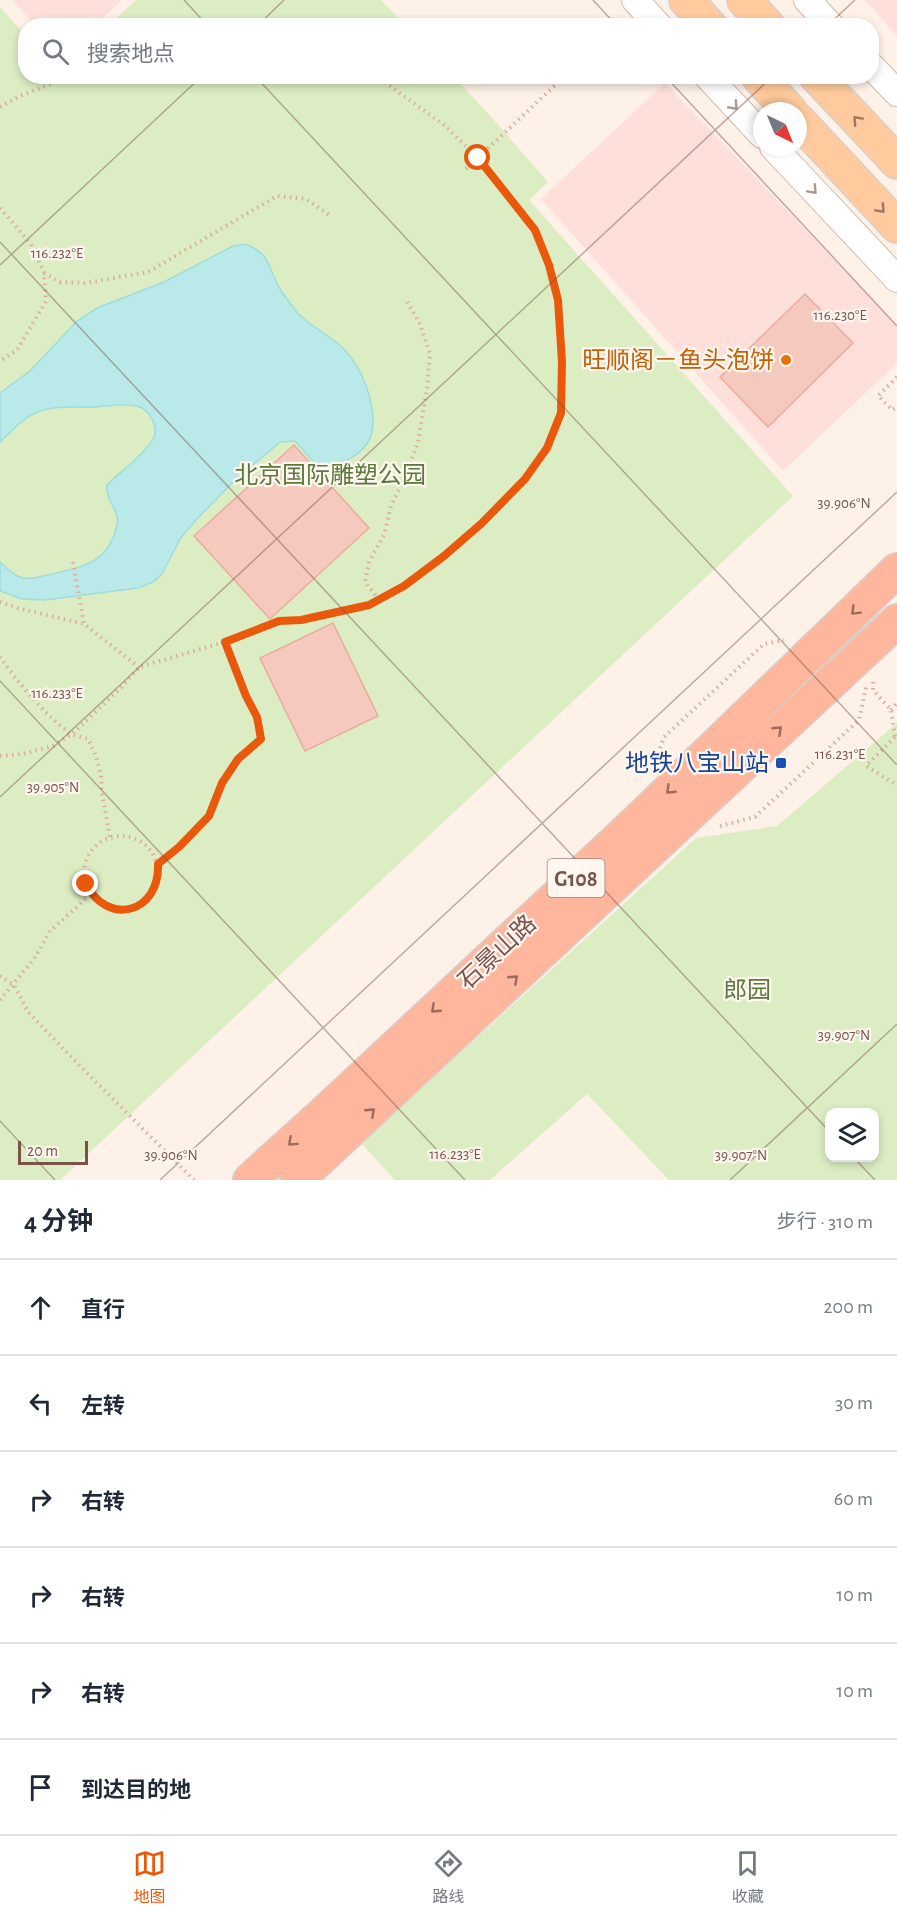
<!DOCTYPE html>
<html lang="zh">
<head>
<meta charset="utf-8">
<style>
	:root { --surface:#fff; --page:#f6f6f7; --text:#1f2937; --muted:#747a83; --line:#e0e1e3; --accent:#ea580c }
	body { margin:0; font-family:"Alegreya Sans","Noto Sans SC",sans-serif; background:var(--page); color:var(--text) }
	.controls { position:absolute; right:18px; bottom:18px; display:grid; overflow:hidden; border-radius:12px; box-shadow:0 3px 9px #0003 }
	.controls button { width:54px; height:54px; display:grid; place-items:center; padding:0; border:0; border-bottom:2px solid var(--line); background:var(--surface); color:var(--text); font:30px sans-serif }
	.compass { position:absolute; left:753px; top:102px; width:54px; height:54px; border-radius:50%; background:var(--surface); box-shadow:0 3px 9px #0003; rotate:137deg }
	.scale { position:absolute; left:18px; bottom:15px; width:70px; box-sizing:border-box; padding-left:6px; border:3px solid #7a5249; border-top:0; font-size:16px; line-height:21px; white-space:nowrap; color:#7a5249; -webkit-text-stroke:4px #fff6ef; paint-order:stroke }
	.stop { position:absolute; width:18px; height:18px; margin:-14px; border:4px solid #ea580c; border-radius:50%; background:#fff }
	.stop.end { background:#ea580c; border-color:#fff; box-shadow:0 2px 6px #0008 }
	.list { margin:0; padding:0; list-style:none }
	h2 { display:flex; justify-content:space-between; align-items:center; height:78px; margin:0; padding:0 24px; font-size:26px }
	h2 small { font-size:20px; font-weight:400; color:var(--muted) }
	.list li { display:grid; grid-template-columns:39px 1fr auto; gap:18px; align-items:center; box-sizing:border-box; height:96px; padding:0 24px; border-top:2px solid var(--line) }
	.list b { display:block; font-size:22px; white-space:nowrap }
	.list em { font-size:20px; font-style:normal; color:var(--muted) }
	.icon { flex:none; width:33px; height:33px; fill:none; stroke:currentColor; stroke-width:2; stroke-linecap:round; stroke-linejoin:round }
	.map { position:relative; flex:none; width:897px; height:1180px; overflow:hidden }
	.search { position:absolute; background:var(--surface); box-shadow:0 3px 9px #0003; left:18px; right:18px; top:18px; height:66px; display:flex; align-items:center; gap:15px; box-sizing:border-box; padding:0 21px; border-radius:24px; color:var(--muted); font-size:22px }
	.sheet { height:654px; background:var(--surface) }
	nav { display:flex; justify-content:space-around; align-items:center; box-sizing:border-box; height:84px; border-top:2px solid var(--line); background:var(--surface); font-size:16px; color:var(--muted) }
	nav a { display:grid; justify-items:center; gap:3px }
	nav .on { color:var(--accent) }
	.map>svg:first-child { display:block }
	.commercial { fill:#ffdfda }
	.green { fill:#dcedc4; fill-rule:evenodd }
	.water { fill:#b9e9e8; stroke:#9fdcdb; stroke-width:1.5 }
	.building { fill:#f5c9bd; stroke:#e9ac9c; stroke-width:1.5 }
	.lines { fill:none; stroke-linecap:round; stroke-linejoin:round }
	.tertiary-casing { stroke:#d4b9ae; stroke-width:28 }
	.primary-casing { stroke:#dacfcc; stroke-width:36 }
	.trunk-casing { stroke:#dacfcc; stroke-width:36 }
	.path { stroke:#dbac9f; stroke-width:4; stroke-dasharray:1.5 4.5; stroke-linecap:butt }
	.tertiary { stroke:#fff; stroke-width:26 }
	.primary { stroke:#ffca9d; stroke-width:33 }
	.trunk { stroke:#feb69c; stroke-width:33 }
	.oneway { stroke:#af9792 }
	.oneway2 { stroke:#a27662 }
	.oneway3 { stroke:#9b6b5e }
	.route { stroke:#ea580c; stroke-width:8 }
	.ticks { fill:none; stroke:#7a5249; stroke-width:1.5; stroke-opacity:0.45 }
	.food-dot { fill:#e8710a; stroke:#fff6ef; stroke-width:2 }
	.transit-dot { fill:#1a4fb4; stroke:#fff6ef; stroke-width:2 }
	.labels { text-anchor:middle; stroke-width:4.5; stroke-linejoin:round; paint-order:stroke }
	.shield { fill:#fff6ef; stroke:#a2837b; stroke-width:1.5 }
	.shield-label { font-size:22px; font-weight:bold; fill:#7a5249 }
	.food-label { font-size:24px; fill:#c56008; stroke:#fff6ef; text-anchor:end }
	.park-label { font-size:24px; fill:#5a7a3d; stroke:#fff6ef }
	.transit-label { font-size:24px; fill:#164399; stroke:#fff6ef; text-anchor:end }
	.street-label { font-size:24px; fill:#7a5249; stroke:#fff6ef }
	.ticks-label { font-size:15px; text-anchor:middle; fill:#7a5249; stroke:#fff6ef; stroke-width:4.5; stroke-linejoin:round; paint-order:stroke }
</style>
</head>
<body>
<div class="map">
<svg width="897" height="1180" viewBox="0 0 897 1180">
	<rect width="100%" height="100%" fill="#fef1e7"/>
	<!-- commercial -->
	<path class="commercial" d="M12 0H122L95 25 36 26Z
		M865 0H897V36Z
		M665 83 897 325V363L783 471 541 199Z"/>
	<!-- green -->
	<path class="green" d="M136 0H381L405 25H109Z
		M0 7 25 35 26 76 454 77 486 111 548 182 529 200 793 496 60 1180H0Z
		M897 723V1180H669L587 1094 490 1180H395L361 1143 696 838 777 826ZM830 1112H874V1158H830Z"/>
	<!-- water -->
	<path class="water" d="M245 244C272 254 267 267 280 289 284 296 291 304 296 311 308 326 329 334 343 348 362 367 377 405 372 432 367 455 338 467 318 467L295 441 280 442 231 484 195 521 180 539 162 574 153 582 138 588 45 600 22 599 0 591V562C6 568 14 576 23 578 33 580 46 575 56 573 87 566 109 561 117 525 120 511 105 500 107 485 120 472 144 455 153 439 160 427 149 409 137 406 123 403 109 406 95 407 79 408 60 405 44 410 26 414 13 430 0 442V393L30 371 77 321 97 308 164 282 233 246Z"/>
	<!-- building -->
	<path class="building" d="M805 294 853 343 768 427 720 377Z
		M294 445 369 528 270 619 194 536Z
		M333 623 378 716 305 751 260 658Z"/>
	<g class="lines">
		<defs>
			<path id="tertiary" d="M635 0 659 26
				M807 0 831 26
				M872 67 897 93
				M707 76 762 135
				M773 147 897 279"/>
			<path id="primary" d="M686 0 710 26
				M744 0 768 26
				M758 76 790 111
				M816 76 897 162
				M798 120 897 226"/>
			<path id="trunk" d="M250 1180 324 1113 632 826 897 570
				M297 1180 897 621"/>
		</defs>
		<!-- tertiary casing -->
		<use href="#tertiary" class="tertiary-casing"/>
		<!-- primary casing -->
		<use href="#primary" class="primary-casing"/>
		<!-- trunk casing -->
		<use href="#trunk" class="trunk-casing"/>
		<!-- path -->
		<path class="path" d="M0 107 18 97 70 76
			M466 169 565 76
			M0 208 31 244 44 273 46 301 17 350 0 361
			M44 273 60 282 85 283 148 272 277 196 306 199 332 217
			M897 377 878 396 892 410 897 406
			M73 562 84 624
			M379 600 365 582 369 562 384 535 391 506 407 472 418 442 427 389 430 354 420 324 406 300
			M0 602 18 608 84 624 139 667
			M0 657C18 682 44 715 70 733 75 736 82 737 88 739L96 756 101 775 102 793 110 838
			M873 682V690L891 710 895 737 897 736
			M891 710 897 703
			M895 737 866 766 897 785
			M0 756 22 754 53 746 72 734 121 688 139 667 225 642 279 621 301 620 369 605 404 586 444 557 482 523 525 479 547 448 561 413 563 362 558 300 549 265 535 230 478 158 444 125 376 76
			M654 765 664 737 764 644 784 640
			M720 826 755 817 859 720 866 687
			M84 873a37 37 0 1 1 74 0a37 37 0 1 1-74 0Z
			M158 864 179 847 209 816 222 783 238 759 261 739 257 717 246 696 225 642
			M0 976 14 985 28 1012 79 1065 194 1180
			M0 1000 34 959 50 931 91 894"/>
		<!-- tertiary -->
		<use href="#tertiary" class="tertiary"/>
		<!-- primary -->
		<use href="#primary" class="primary"/>
		<!-- trunk -->
		<use href="#trunk" class="trunk"/>
	</g>
	<!-- one-way arrows -->
	<defs><path id="oneway-chevron" d="M-2-3.5L2.5 0L-2 3.5" fill="none" stroke-width="1.6" stroke-linecap="round" stroke-linejoin="round" transform="scale(1.5)"/></defs>
	<g class="oneway">
		<use href="#oneway-chevron" transform="translate(734 106) rotate(47)"/>
		<use href="#oneway-chevron" transform="translate(813 190) rotate(47)"/>
	</g>
	<g class="oneway2">
		<use href="#oneway-chevron" transform="translate(857 120) rotate(-133)"/>
		<use href="#oneway-chevron" transform="translate(881 209) rotate(47)"/>
	</g>
	<g class="oneway3">
		<use href="#oneway-chevron" transform="translate(855 611) rotate(135)"/>
		<use href="#oneway-chevron" transform="translate(778 730) rotate(-43)"/>
		<use href="#oneway-chevron" transform="translate(670 790) rotate(136)"/>
		<use href="#oneway-chevron" transform="translate(514 979) rotate(-43)"/>
		<use href="#oneway-chevron" transform="translate(435 1009) rotate(137)"/>
		<use href="#oneway-chevron" transform="translate(371 1112) rotate(-43)"/>
		<use href="#oneway-chevron" transform="translate(292 1142) rotate(138)"/>
	</g>
	<g class="lines">
		<!-- route -->
		<path class="route" d="M86 884C108 927 160 913 158 864L179 847 209 816 222 783 238 759 261 739 257 717 246 696 225 642 279 621 301 620 369 605 404 586 444 556 482 523 525 479 547 448 561 413 562 362 558 300 549 265 535 230 478 158"/>
	</g>
	<!-- ticks -->
	<path class="ticks" d="M184 0 208 26M593 0 617 26M257 26 284 0M827 26 855 0M255 76 897 765M665 76 897 326M0 242 830 1132M0 265 202 76M0 681 465 1180M0 797 773 76M0 1121 55 1180M854 1158 875 1180M160 1180 897 492M730 1180 897 1024"/>
	<!-- markers -->
	<circle class="food-dot" cx="786" cy="360" r="6"/>
	<rect class="transit-dot" x="775" y="757" width="12" height="12" rx="3"/>
	<g class="labels">
		<!-- shield labels -->
		<rect class="shield" x="547.5" y="859" width="57" height="38" rx="4.5"/>
		<g class="shield-label">
			<text x="576" y="886">G108</text>
		</g>
		<!-- food labels -->
		<g class="food-label">
			<text x="774" y="368">旺顺阁－鱼头泡饼</text>
		</g>
		<!-- park labels -->
		<g class="park-label">
			<text x="330" y="483">北京国际雕塑公园</text>
			<text x="747" y="998">郎园</text>
		</g>
		<!-- transit labels -->
		<g class="transit-label">
			<text x="769" y="771">地铁八宝山站</text>
		</g>
		<!-- street labels -->
		<g class="street-label">
			<text transform="translate(497 952) rotate(-43)" y="8">石景山路</text>
		</g>
	</g>
	<g class="ticks-label">
		<text x="57" y="258">116.232°E</text>
		<text x="840" y="320">116.230°E</text>
		<text x="844" y="508">39.906°N</text>
		<text x="57" y="698">116.233°E</text>
		<text x="840" y="759">116.231°E</text>
		<text x="53" y="792">39.905°N</text>
		<text x="844" y="1040">39.907°N</text>
		<text x="455" y="1159">116.233°E</text>
		<text x="171" y="1160">39.906°N</text>
		<text x="741" y="1160">39.907°N</text>
	</g>
</svg>
<div class="controls">
<button><svg class="icon" aria-label="layers" viewBox="0 0 24 24"><path d="M12 4l9 5-9 5-9-5zM3 14l9 5 9-5"/></svg></button>
</div>
<svg class="compass" viewBox="-18 -18 36 36"><path d="M0-13l5 13h-10z" fill="#e53935"/><path d="M0 13l5-13h-10z" fill="#747a83"/></svg>
<div class="scale">20 m</div>
<div class="stop" style="left:478px;top:158px"></div>
<div class="stop end" style="left:86px;top:884px"></div>
<div class="search"><svg class="icon" aria-label="search" viewBox="0 0 24 24"><circle cx="10" cy="10" r="6"/><path d="M15 15l6 6"/></svg>搜索地点</div>
</div>
<section class="sheet">
<h2>4 分钟<small>步行 · 310 m</small></h2>
<ul class="list">
<li><svg class="icon" aria-label="ahead" viewBox="0 0 24 24"><path d="M12 20V5M6 11l6-6 6 6"/></svg><div><b>直行</b></div><em>200 m</em></li>
<li><svg class="icon" aria-label="left" viewBox="0 0 24 24"><path d="M17 20v-9H6M10 6l-5 5 5 5"/></svg><div><b>左转</b></div><em>30 m</em></li>
<li><svg class="icon" aria-label="right" viewBox="0 0 24 24"><path d="M7 20v-9h11M14 6l5 5-5 5"/></svg><div><b>右转</b></div><em>60 m</em></li>
<li><svg class="icon" aria-label="right" viewBox="0 0 24 24"><path d="M7 20v-9h11M14 6l5 5-5 5"/></svg><div><b>右转</b></div><em>10 m</em></li>
<li><svg class="icon" aria-label="right" viewBox="0 0 24 24"><path d="M7 20v-9h11M14 6l5 5-5 5"/></svg><div><b>右转</b></div><em>10 m</em></li>
<li><svg class="icon" aria-label="arrive" viewBox="0 0 24 24"><path d="M6 21V4h12l-3 4 3 4H6"/></svg><div><b>到达目的地</b></div></li>
</ul>
</section>
<nav>
<a class="on"><svg class="icon" aria-label="map" viewBox="0 0 24 24"><path d="M3 6l6-2 6 2 6-2v14l-6 2-6-2-6 2zM9 4v14M15 6v14"/></svg>地图</a>
<a><svg class="icon" aria-label="directions" viewBox="0 0 24 24"><path d="M12 3l9 9-9 9-9-9zM9 14v-3h6M13 9l2 2-2 2"/></svg>路线</a>
<a><svg class="icon" aria-label="saved" viewBox="0 0 24 24"><path d="M7 4h10v16l-5-4-5 4z"/></svg>收藏</a>
</nav>
</body>
</html>
